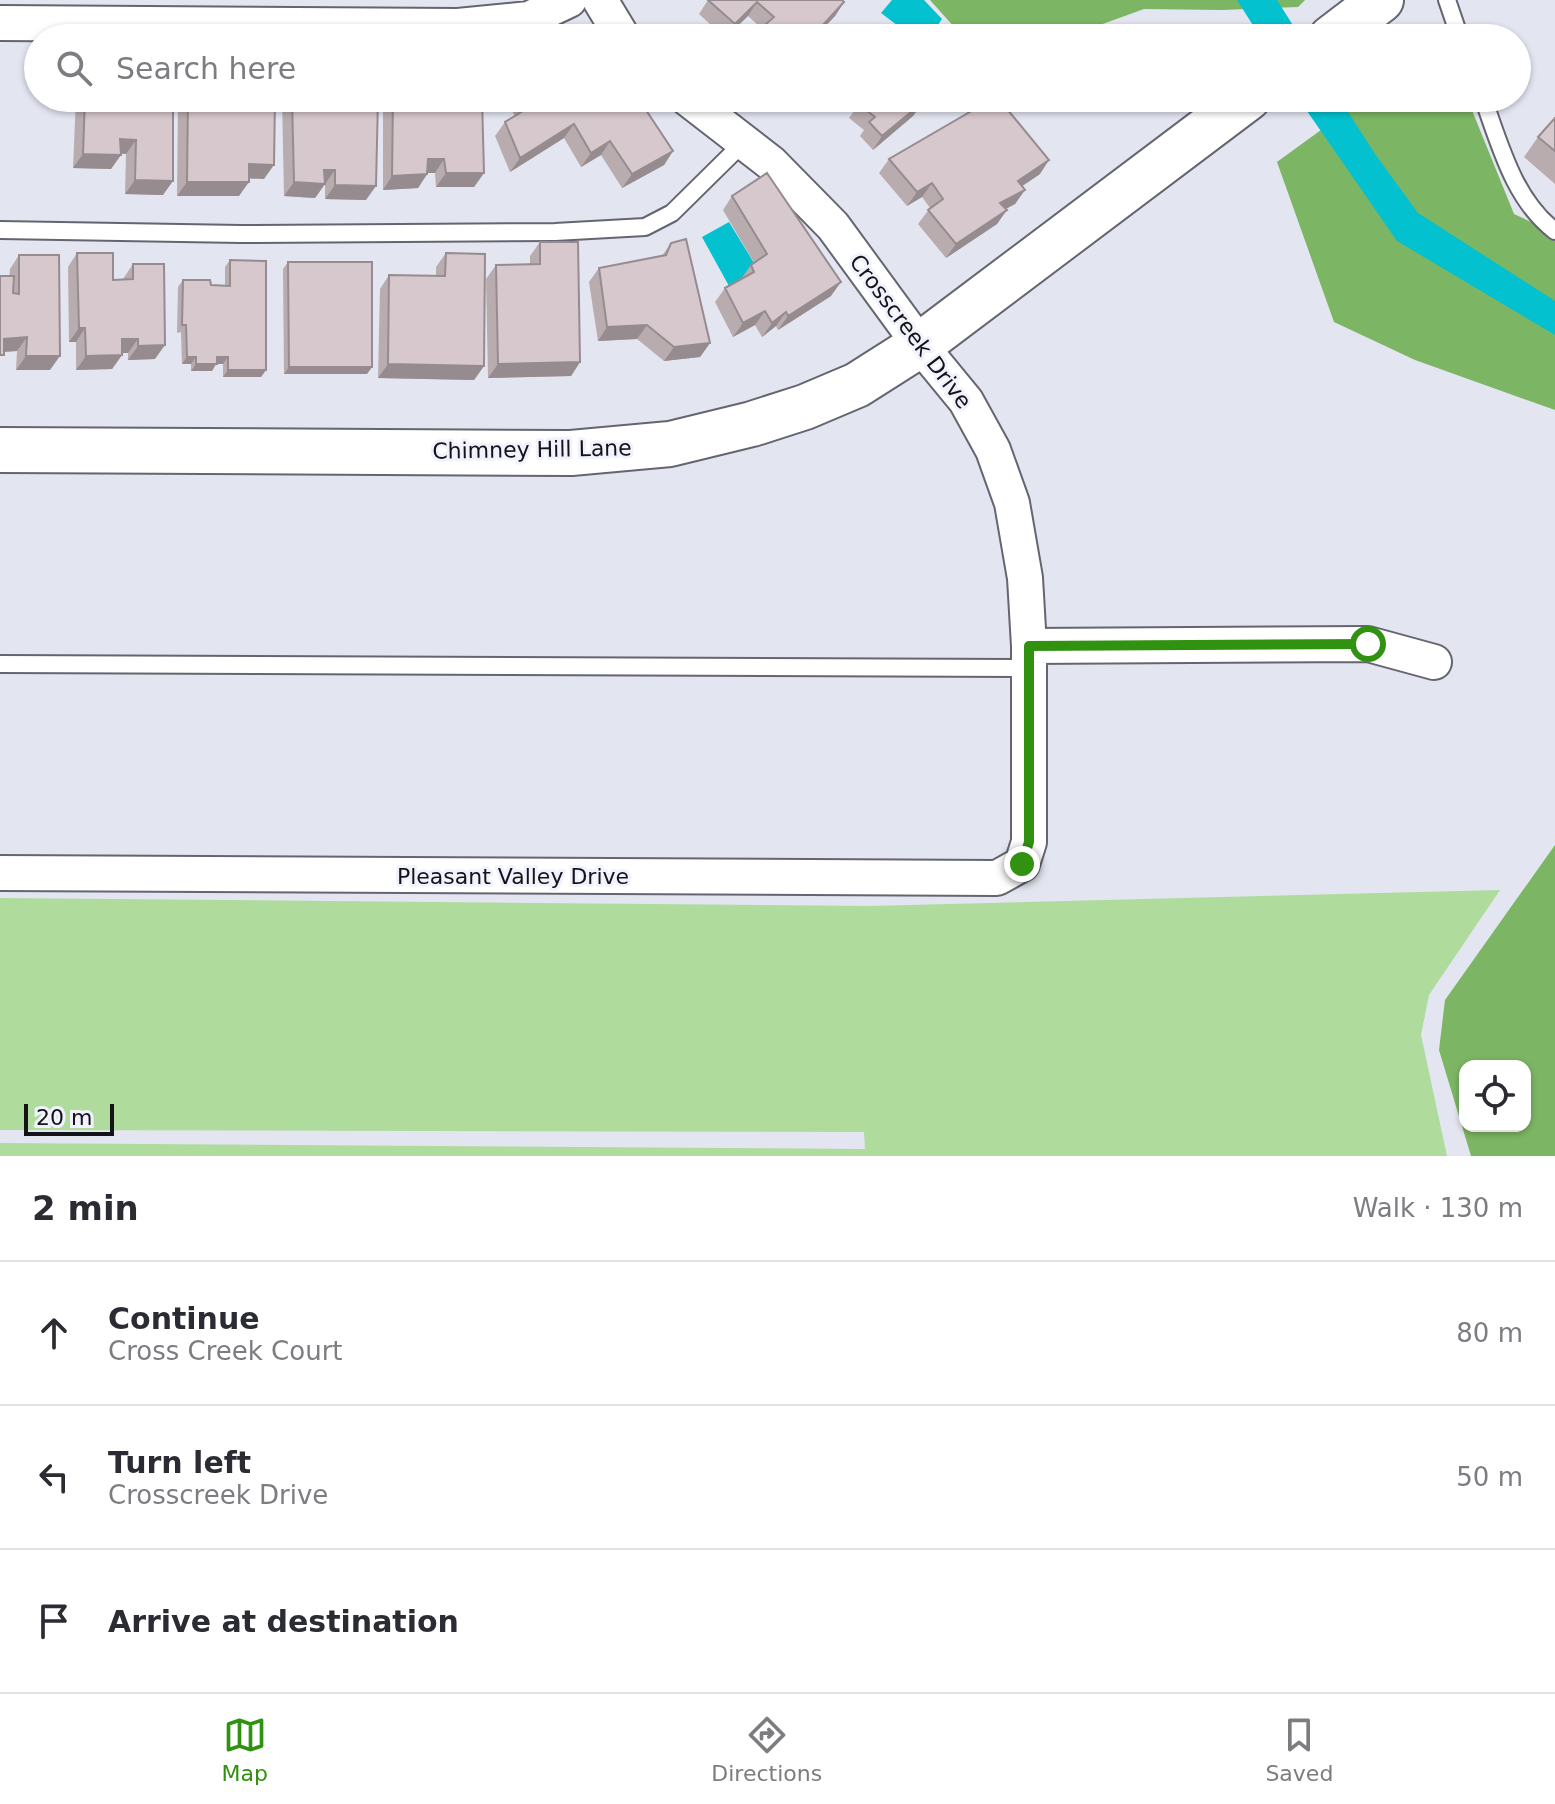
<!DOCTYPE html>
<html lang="en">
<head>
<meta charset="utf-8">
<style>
	:root { --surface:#fff; --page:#f2f2f3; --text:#2b2b33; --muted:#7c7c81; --line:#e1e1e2; --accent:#309210 }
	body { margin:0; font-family:"DejaVu Sans",sans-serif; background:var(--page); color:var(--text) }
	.controls { position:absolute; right:24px; bottom:24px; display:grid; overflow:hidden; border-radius:16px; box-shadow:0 2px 6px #0004 }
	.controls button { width:72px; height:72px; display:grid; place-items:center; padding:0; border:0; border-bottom:2px solid var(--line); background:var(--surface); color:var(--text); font:40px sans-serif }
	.scale { position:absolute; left:24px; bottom:20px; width:90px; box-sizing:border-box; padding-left:8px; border:4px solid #141418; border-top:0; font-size:22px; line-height:28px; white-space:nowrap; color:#141418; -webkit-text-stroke:6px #f1f2fe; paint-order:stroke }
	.stop { position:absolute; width:24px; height:24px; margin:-18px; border:6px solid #309210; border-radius:50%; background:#fff }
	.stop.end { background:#309210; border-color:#fff; box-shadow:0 2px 8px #0008 }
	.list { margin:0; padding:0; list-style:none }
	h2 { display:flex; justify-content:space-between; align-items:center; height:104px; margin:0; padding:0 32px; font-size:34px }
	h2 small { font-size:26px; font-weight:400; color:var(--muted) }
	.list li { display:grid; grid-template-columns:52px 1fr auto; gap:24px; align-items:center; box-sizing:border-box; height:144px; padding:0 32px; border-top:2px solid var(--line) }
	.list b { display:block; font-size:30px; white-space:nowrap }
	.list p { margin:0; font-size:26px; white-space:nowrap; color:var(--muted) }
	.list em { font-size:26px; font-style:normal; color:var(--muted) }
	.icon { flex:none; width:44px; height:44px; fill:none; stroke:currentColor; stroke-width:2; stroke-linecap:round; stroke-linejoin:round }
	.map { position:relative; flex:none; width:1555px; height:1156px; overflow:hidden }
	.search { position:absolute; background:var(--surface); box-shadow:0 2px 6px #0004; left:24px; right:24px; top:24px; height:88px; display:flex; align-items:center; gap:20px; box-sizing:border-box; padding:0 28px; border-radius:44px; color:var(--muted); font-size:30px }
	.sheet { height:536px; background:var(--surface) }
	nav { display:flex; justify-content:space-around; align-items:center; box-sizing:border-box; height:112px; border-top:2px solid var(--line); background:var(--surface); font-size:22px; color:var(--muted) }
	nav a { display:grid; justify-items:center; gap:4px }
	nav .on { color:var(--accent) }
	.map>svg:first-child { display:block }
	.green { fill:#afdc9d }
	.forest { fill:#7cb564; fill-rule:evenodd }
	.water { fill:#03c1cf }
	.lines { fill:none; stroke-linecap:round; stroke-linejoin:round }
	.lane-casing { stroke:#64656f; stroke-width:20 }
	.street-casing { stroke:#64656f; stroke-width:38 }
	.secondary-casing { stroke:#64656f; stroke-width:48 }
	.lane { stroke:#fff; stroke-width:16 }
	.street { stroke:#fff; stroke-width:34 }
	.secondary { stroke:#fff; stroke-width:44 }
	.wall { fill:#b8acaf }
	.shaded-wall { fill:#968c8f }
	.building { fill:#d6c8cc; stroke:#968c8f; stroke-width:2 }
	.route { stroke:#309210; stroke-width:10 }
	.labels { text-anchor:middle; stroke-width:6; stroke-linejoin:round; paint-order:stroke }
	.street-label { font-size:22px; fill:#141418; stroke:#f1f2fe }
</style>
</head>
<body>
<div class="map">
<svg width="1555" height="1156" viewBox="0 0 1555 1156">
	<rect width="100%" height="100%" fill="#e3e5f1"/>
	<!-- green -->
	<path class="green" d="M1500 890 1429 995 1421 1035 1447 1156H0V1143L865 1149 864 1132 0 1130V898L870 906Z"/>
	<!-- forest -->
	<path class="forest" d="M930 0H1305L1298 7 1222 10 1144 9 1064 38H964Z
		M1365 98H1467L1514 214 1555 233V410L1415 360 1334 322 1277 162Z
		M1555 845V1156H1471L1439 1050 1445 1000ZM1525 1066V1126H1465V1066Z"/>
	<!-- water -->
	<path class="water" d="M892 0H924L942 19 929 38H914L881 13Z
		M1237 0H1277L1301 38H1261Z
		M1298 98H1339L1375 154 1418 213 1555 301V335L1397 241Z
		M729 222 757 268 729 286 702 237Z"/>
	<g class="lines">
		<defs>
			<path id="lane" d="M1447 0 1460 38
				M1483 98C1500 145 1514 200 1555 231
				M0 230 241 234 555 232 645 227 672 213 744 142
				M0 664 1028 668"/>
			<path id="street" d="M600 0 623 38
				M0 23 458 26 529 19 569 0
				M1029 646 1368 644 1434 662
				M0 873 997 878 1022 864 1029 842V646L1025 578 1012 503 993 450 966 401 920 345 833 226 771 163 687 98"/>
			<path id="secondary" d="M1331 38 1381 0
				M0 450 571 453 670 444 752 424 805 407 857 385 920 345 1248 98"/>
		</defs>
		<!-- lane casing -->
		<use href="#lane" class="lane-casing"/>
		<!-- street casing -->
		<use href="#street" class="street-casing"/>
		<!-- secondary casing -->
		<use href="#secondary" class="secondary-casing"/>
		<!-- lane -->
		<use href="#lane" class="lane"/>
		<!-- street -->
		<use href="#street" class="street"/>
		<!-- secondary -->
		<use href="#secondary" class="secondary"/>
	</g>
	<!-- wall -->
	<path class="wall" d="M708 0 844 2 835 16 814 38H753L761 28 748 16 725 38 699 14Z
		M76 98H173L163 195 125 194 126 154H121L111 169 73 168Z
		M180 98H275L264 179 249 178 239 196H177L178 101Z
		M282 98H378L366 200 325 199V184L315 198 284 196Z
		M383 98H482L484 173 474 187H436L435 173H428L418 188 383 190Z
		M511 98H638L673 151 664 165 622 188 601 155 581 167 564 138 510 172 495 136 505 122 515 116 507 103Z
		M822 98H847L835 110Z
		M849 98H919L923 102 913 116 873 150 860 136 864 130 849 118 857 107Z
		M1555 118V184L1524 157 1538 137Z
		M889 159 1040 174 1022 186 1025 190 1015 204 1006 209 997 224 946 258 918 224 930 208 922 197 907 206 879 173Z
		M732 196 831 296 778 330 776 326 762 337 755 325 733 337 715 302 725 288 741 279 751 265 754 263 723 210Z
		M540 242 580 362 571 376 488 378 486 279 496 265H530V256Z
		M671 243 710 343 700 357 664 361 637 339 598 341 589 282 599 268 662 256Z
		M77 253 113 280 123 279 133 264 155 359 128 360V353H122V355L112 369 76 370V342H69L68 267Z
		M446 253 484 366 474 380 378 378 380 289 389 275 436 276V267Z
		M19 255 50 370H16L17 351 4 352 10 269Z
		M230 260 266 370 261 377H223V364H216L212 371H191V364H182L181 332 177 333 178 287 183 280 211 285 225 286V267Z
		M288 262 372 367 367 374H284L283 269Z"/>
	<!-- shaded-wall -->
	<path class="shaded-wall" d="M757 2 748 16 725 38 735 24Z
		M844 2 835 16 814 38H811Z
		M843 98H847L835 110Z
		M923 102 913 116 873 150 882 136Z
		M574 124 564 138 510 172 520 158Z
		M120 139 136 140 126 154 111 153Z
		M610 141 601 155 581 167 591 153Z
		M673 151 664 165 622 188 632 174Z
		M83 154 121 155 111 169 73 168Z
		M428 159H444L435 173H418Z
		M1049 160 1040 174 1009 195 1018 181Z
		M249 164 274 165 264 179 239 178Z
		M324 170H335L315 198 284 196 294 182Z
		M446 173H484L474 187H436Z
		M427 174 418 188 383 190 392 176Z
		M135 180 173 181 163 195 125 194Z
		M187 182H249L239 196H177Z
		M932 183 922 197 907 206 917 192Z
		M335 185 376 186 366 200 325 199Z
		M1025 190 1015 204 990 217 1000 203Z
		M1007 210 997 224 946 258 956 244Z
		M841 282 831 296 778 330 788 316Z
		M765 311 755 325 733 337 743 323Z
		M786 312 776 326 762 337 772 323Z
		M647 325 637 339 598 341 607 327Z
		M79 328H85L76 342H69Z
		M27 337 17 351 0 352 4 339Z
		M122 339H138L128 353H112Z
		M710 343 700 357 664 361 674 347Z
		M165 345 155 359 128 360 138 346Z
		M122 355 112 369 76 370 86 356Z
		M26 356H60L50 370H16Z
		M187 357H196L191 364H182Z
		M217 357H228L223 364H216L212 371H191L196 364Z
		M580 362 571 376 488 378 498 364Z
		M388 364 484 366 474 380 378 378Z
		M289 367H372L367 374H284Z
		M228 370H266L261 377H223Z"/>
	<!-- building -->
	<path class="building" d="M708 0H842L844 2 811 38H764L758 31 774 17 757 2 735 24Z
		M875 25 895 38H862Z
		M914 28 924 38H903Z
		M85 98H173V181L135 180 136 140 120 139 121 155 83 154Z
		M188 98H275L274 165 249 164V182H187Z
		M292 98H378L376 186 335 185V170H324L325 184 294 182Z
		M393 98H482L484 173H446L444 159H428L427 174 392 176Z
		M522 98H638L673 151 632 174 610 141 591 153 574 124 520 158 505 122 528 108Z
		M864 98H919L923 102 882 136 869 122 875 117 859 104Z
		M994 98H998L1049 160 1018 181 1025 190 1000 203 1007 210 956 244 928 210 943 199 932 183 917 192 889 159Z
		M1555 118V151L1538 137Z
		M767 173 841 282 788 316 786 312 772 323 765 311 743 323 725 288 754 272 751 265 767 254 732 196Z
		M686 239 710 343 674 347 647 325 607 327 599 268 666 255 671 243Z
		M540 242H578L580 362 498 364 496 265 540 264Z
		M77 253H113V280L133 279V264H164L165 345 138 346V339H122V355L86 356 85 328H79Z
		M446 253 485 254 484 366 388 364 389 275 445 276Z
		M19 255H59L60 356H26L27 337 4 339V355H0V276H14L13 293 19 294Z
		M230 260 266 261V370H228V357H217V364H196V357H187L186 325H182L183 280H210L211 285 230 286Z
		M288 262H372V367H289Z"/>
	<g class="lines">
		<!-- route -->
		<path class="route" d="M1022 864 1029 842V646L1368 644"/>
	</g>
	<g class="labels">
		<!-- street labels -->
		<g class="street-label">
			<text transform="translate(911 331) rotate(53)" y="8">Crosscreek Drive</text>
			<text transform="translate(532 449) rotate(-1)" y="8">Chimney Hill Lane</text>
			<text x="513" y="884">Pleasant Valley Drive</text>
		</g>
	</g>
</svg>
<div class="controls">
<button><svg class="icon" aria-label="locate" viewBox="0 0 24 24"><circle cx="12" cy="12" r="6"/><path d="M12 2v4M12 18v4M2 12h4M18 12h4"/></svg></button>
</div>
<div class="scale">20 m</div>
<div class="stop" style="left:1368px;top:644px"></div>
<div class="stop end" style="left:1022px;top:864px"></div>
<div class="search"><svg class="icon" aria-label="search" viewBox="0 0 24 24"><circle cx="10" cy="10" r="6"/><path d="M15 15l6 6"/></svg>Search here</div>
</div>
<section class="sheet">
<h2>2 min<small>Walk · 130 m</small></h2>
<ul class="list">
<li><svg class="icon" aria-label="ahead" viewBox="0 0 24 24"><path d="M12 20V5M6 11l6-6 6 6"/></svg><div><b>Continue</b><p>Cross Creek Court</p></div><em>80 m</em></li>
<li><svg class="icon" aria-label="left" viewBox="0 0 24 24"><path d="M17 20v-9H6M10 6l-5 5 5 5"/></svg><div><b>Turn left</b><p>Crosscreek Drive</p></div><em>50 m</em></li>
<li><svg class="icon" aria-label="arrive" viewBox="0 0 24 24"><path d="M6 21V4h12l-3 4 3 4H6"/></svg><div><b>Arrive at destination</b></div></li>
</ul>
</section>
<nav>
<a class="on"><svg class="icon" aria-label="map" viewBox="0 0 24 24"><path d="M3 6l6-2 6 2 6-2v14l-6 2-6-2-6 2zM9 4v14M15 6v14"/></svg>Map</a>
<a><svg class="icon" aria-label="directions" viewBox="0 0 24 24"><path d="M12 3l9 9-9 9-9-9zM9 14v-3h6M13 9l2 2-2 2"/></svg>Directions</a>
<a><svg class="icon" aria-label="saved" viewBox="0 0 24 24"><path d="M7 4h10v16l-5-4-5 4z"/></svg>Saved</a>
</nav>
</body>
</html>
